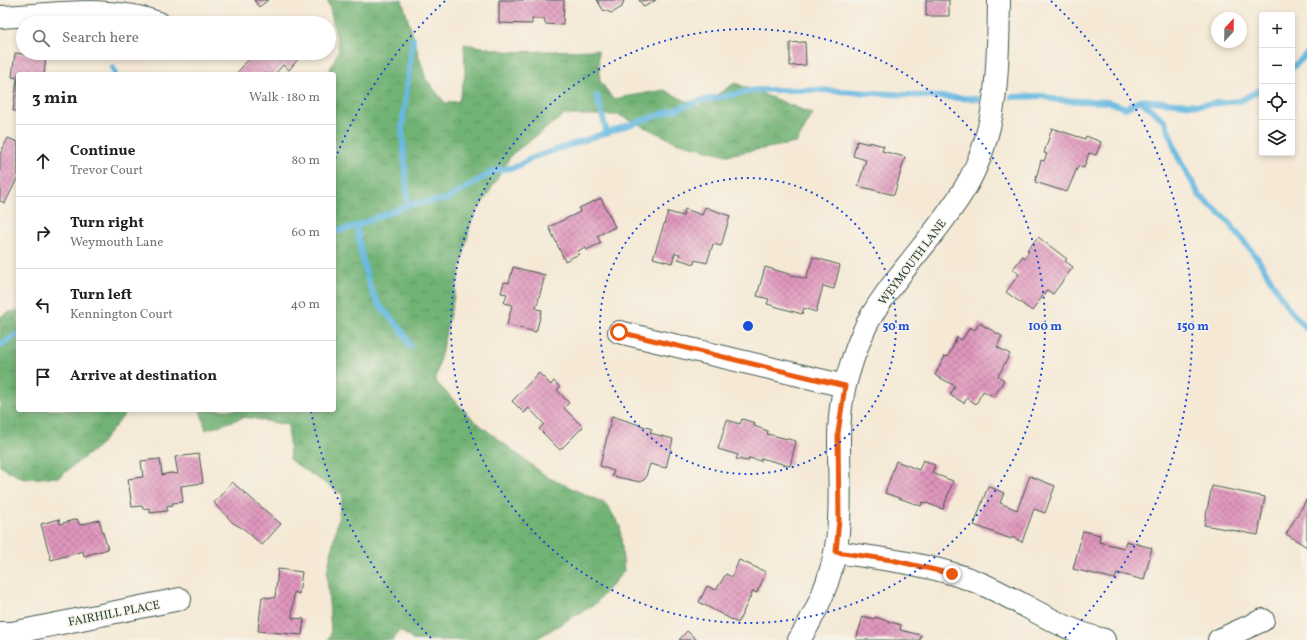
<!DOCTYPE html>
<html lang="en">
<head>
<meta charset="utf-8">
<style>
	:root { --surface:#fff; --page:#f6f6f6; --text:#202124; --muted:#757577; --line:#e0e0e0 }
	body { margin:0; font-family:Vollkorn,serif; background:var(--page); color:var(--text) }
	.controls { position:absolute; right:12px; top:12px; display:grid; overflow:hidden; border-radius:4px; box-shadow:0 2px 6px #0003 }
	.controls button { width:36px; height:36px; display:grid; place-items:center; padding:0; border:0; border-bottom:1px solid var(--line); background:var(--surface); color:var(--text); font:20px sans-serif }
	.compass { position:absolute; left:1211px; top:12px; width:36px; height:36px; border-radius:50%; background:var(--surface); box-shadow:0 2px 6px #0003; rotate:22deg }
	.stop { position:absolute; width:12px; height:12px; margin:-9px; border:3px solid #ea580c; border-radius:50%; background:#fff }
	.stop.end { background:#ea580c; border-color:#fff; box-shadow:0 1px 4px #0008 }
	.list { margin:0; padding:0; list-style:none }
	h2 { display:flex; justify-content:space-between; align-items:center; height:52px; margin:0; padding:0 16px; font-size:17px }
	h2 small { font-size:13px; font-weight:400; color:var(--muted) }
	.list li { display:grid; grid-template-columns:26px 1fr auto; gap:12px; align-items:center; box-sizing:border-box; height:72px; padding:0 16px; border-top:1px solid var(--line) }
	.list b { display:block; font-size:15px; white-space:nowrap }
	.list p { margin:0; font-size:13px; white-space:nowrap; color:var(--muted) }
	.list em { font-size:13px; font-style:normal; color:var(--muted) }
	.icon { flex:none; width:22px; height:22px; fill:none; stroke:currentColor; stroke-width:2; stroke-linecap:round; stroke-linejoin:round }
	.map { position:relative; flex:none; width:1307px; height:640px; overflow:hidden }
	.search { position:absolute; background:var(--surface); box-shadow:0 2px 6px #0003; left:16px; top:16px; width:320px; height:44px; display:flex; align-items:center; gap:10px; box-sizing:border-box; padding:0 14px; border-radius:22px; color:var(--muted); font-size:15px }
	.panel { position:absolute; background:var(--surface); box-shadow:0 2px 6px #0003; left:16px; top:72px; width:320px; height:340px; border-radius:4px }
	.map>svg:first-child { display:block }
	.forest { fill:url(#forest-crowns); stroke:#487854 }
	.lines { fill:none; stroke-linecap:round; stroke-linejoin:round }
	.stream { stroke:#66b9e1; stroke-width:6 }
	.building { fill:url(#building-cross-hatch) }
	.street-casing { stroke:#3f574c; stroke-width:24 }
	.street { stroke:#fff; stroke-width:22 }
	.route { stroke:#ea580c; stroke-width:5 }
	.ring { fill:none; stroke:#1d4ed8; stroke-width:2; stroke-dasharray:2 4 }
	.labels { text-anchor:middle; stroke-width:3; stroke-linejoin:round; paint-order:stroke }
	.street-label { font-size:12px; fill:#1f3d34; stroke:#f7f3e8 }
	.centre { fill:#1d4ed8; stroke:#f7f3e8; stroke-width:2 }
	.ring-label { font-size:12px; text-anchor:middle; font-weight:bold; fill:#1d4ed8; stroke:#f7f3e8; stroke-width:3; stroke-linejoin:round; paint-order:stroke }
</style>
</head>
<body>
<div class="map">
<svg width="1307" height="640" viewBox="0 0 1307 640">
	<defs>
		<pattern id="forest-crowns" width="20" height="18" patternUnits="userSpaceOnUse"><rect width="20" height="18" fill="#71b274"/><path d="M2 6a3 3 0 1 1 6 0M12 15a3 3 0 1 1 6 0" fill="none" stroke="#5c9260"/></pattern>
		<pattern id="building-cross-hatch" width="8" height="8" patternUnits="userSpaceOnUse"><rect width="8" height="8" fill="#e095bd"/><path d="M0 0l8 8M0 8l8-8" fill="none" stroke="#b57b9a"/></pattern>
	</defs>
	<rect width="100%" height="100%" fill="#f7f3e8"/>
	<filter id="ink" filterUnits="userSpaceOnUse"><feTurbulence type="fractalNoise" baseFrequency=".025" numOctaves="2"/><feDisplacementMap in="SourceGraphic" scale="8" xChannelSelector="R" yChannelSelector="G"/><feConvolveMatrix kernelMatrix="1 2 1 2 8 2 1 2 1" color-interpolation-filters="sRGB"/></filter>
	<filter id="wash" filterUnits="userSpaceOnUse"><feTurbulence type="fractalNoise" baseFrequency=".012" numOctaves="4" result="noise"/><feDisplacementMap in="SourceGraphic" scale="16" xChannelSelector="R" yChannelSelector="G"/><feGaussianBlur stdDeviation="0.9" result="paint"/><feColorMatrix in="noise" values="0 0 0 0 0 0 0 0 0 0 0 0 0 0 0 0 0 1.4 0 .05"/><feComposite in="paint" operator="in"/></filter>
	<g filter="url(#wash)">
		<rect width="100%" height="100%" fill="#f5e9d6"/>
		<!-- forest -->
		<path class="forest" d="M328 0H402L426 79 445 103 459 101 465 75 464 44 512 52 598 50 600 81 613 99 664 90 698 107 735 83 813 114 796 143 727 155 676 142 619 115H564L512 154 471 222 435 381 476 422 547 477 606 504 620 526 624 571 595 604 534 640H413L400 630 392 640H328L331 632 327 573 343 495 290 460 288 425 245 417 206 430 200 410H334V74H328L339 49Z
			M18 311V410H128L100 445 59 477 23 479 0 466V317L9 312Z"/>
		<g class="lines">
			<!-- stream -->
			<path class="stream" d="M113 68 115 74
				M1292 68 1307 54
				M597 96 607 133
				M1012 97 1043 96 1057 100 1108 102 1126 108 1140 100 1198 105 1240 101 1262 89
				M1140 100 1165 121 1178 157 1200 196 1225 218 1258 259 1289 309 1307 329
				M408 205 402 128 413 39
				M356 226C361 249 365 283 378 303 390 320 403 326 410 347
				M334 232 356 226 408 205 447 199 494 171 516 167 532 158 700 101 757 90H819L978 99
				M0 345 18 334"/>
		</g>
		<g id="blocks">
			<!-- building -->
			<path class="building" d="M254 0H268L259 7Z
				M499 0H564L563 25 545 24V19H532V24L499 23Z
				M597 0H624L622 7 612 13 603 10Z
				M639 0H656L644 7Z
				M926 0H949V16H926Z
				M805 42 806 65 790 66V43Z
				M15 53 46 57 44 74H18V78L12 77Z
				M254 53H303L289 70 283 65 275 74H236Z
				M17 79H18V111H13Z
				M1052 128 1085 139 1086 136 1101 142 1096 155 1089 153 1084 168 1078 166 1067 192 1035 182 1041 160 1044 161 1047 154 1044 153Z
				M8 138 18 142V177L5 203 0 201V154Z
				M857 141 869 144V142L884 146 882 151 905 157 894 195 858 186 866 160 853 156Z
				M601 198 615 227 597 236 601 243 586 250 585 247 578 251 579 254 565 261 549 227 580 212 579 208Z
				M705 207 730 216 721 246 713 244 707 263 695 260 694 264 678 259 680 254 675 253 672 263 653 258 668 212 683 216 685 209 702 215Z
				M1038 237 1067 259 1065 261 1073 267 1053 294 1047 290 1032 311 1006 292 1019 274 1013 269 1023 256 1025 258 1029 251 1027 250Z
				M813 257 840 265 834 289 823 286 816 312 804 308 802 314 767 304 769 299 757 296 765 267 806 279Z
				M513 267 545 275 536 309 542 310 536 332 507 325 512 305 504 303 507 294 501 293 504 282 509 283Z
				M979 323 1002 336 997 347 1010 354 998 376 1004 380 994 397 983 391 976 404 967 398 964 403 950 395 955 386 935 375 945 356 948 357 957 337 962 340 970 327 975 330Z
				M539 373 551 385 554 381 560 387 557 390 569 403 564 408 583 427 560 450 539 429 544 424 529 408 524 413 512 401Z
				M612 416 652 429 650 433 673 439 666 468 650 464 645 479 640 482 612 476 614 471 600 466Z
				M742 419 755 423 754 426 768 431 767 434 796 441 790 466 761 458V461L749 458 748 461 736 459 738 455 718 449 727 420 740 424Z
				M199 454 203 483 181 486 183 502 172 503 173 505 167 506V511L150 513 149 508 143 509 142 506 132 507 128 479 143 477 141 461 160 459 162 475 171 473 178 474 175 457Z
				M923 460 935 465 932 473 953 481 943 509 923 502 921 506 885 493 896 461 919 470Z
				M1030 476 1055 486 1045 513 1034 509 1022 542 1012 537 1011 539 974 525 988 486 1004 493 1000 503 1017 510Z
				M232 482 281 524 262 545 244 529 233 523 214 503Z
				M1212 486 1265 497 1258 535 1204 525Z
				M1307 499V547L1286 534Z
				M59 519 60 524 77 519 80 525 99 520 108 549 84 556 83 551 51 560 41 524Z
				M1083 531 1100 535 1099 542 1124 548 1126 541 1152 548 1144 580 1117 573 1115 579 1073 569Z
				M739 560 766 572 757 593 753 591 738 623 699 602 707 586 716 590 726 574 732 577Z
				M278 569 302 572 299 594 294 592 292 618 304 619 302 635 258 631 262 597 275 598Z
				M863 616 874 619 875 617 901 625 900 630 921 635 920 640H856Z
				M687 631 697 640H679Z"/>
		</g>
	</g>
	<g filter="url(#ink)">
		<use href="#blocks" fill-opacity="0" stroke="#3f574c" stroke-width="1"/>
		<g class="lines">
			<defs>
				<path id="street" d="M0 17C54 15 106 4 159 23
					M619 332 845 386
					M836 552C883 559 938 565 982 584 1023 602 1059 629 1104 640
					M0 633H12L180 599
					M799 640C822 604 837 563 839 520 842 474 834 430 845 385 851 363 858 341 869 320 896 273 937 235 965 188 999 131 998 65 999 0
					M1219 640 1263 620"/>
			</defs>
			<!-- street casing -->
			<use href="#street" class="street-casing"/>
			<!-- street -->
			<use href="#street" class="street"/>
		</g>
	</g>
	<g class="lines" filter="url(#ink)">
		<!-- route -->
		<path class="route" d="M619 332 845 386 838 433 839 520 836 552 892 560 952 574"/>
	</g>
	<!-- distance rings -->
	<g class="ring">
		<circle cx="748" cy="326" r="148"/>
		<circle cx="748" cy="326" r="297"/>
		<path d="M431 638A445 445 0 0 1 311 411M335 159A445 445 0 0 1 445 1M1051 1A445 445 0 0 1 1065 638"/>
	</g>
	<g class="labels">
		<!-- street labels -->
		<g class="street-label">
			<text transform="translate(912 262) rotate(-53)" y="4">WEYMOUTH LANE</text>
			<text transform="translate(114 613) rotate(-11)" y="4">FAIRHILL PLACE</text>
		</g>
	</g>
	<circle cx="748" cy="326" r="6" class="centre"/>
	<g class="ring-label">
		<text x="896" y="330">50 m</text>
		<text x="1045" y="330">100 m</text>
		<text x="1193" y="330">150 m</text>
	</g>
</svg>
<div class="controls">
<button>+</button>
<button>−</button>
<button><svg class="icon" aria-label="locate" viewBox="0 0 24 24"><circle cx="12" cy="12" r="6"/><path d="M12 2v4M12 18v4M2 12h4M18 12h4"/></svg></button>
<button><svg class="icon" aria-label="layers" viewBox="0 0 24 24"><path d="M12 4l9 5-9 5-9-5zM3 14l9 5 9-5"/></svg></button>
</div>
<svg class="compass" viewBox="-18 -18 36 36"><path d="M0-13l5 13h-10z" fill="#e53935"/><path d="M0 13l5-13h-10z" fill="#757577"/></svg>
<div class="stop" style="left:619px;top:332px"></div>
<div class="stop end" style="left:952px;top:574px"></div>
<div class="search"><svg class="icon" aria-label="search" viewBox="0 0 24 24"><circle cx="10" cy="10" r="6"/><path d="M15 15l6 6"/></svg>Search here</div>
<section class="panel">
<h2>3 min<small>Walk · 180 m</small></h2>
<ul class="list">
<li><svg class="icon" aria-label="ahead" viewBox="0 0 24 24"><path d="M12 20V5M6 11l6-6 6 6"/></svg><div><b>Continue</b><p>Trevor Court</p></div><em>80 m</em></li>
<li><svg class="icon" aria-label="right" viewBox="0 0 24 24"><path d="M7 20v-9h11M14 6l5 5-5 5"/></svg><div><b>Turn right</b><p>Weymouth Lane</p></div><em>60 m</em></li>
<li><svg class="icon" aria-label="left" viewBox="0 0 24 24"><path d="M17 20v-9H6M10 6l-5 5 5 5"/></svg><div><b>Turn left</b><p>Kennington Court</p></div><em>40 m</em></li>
<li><svg class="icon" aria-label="arrive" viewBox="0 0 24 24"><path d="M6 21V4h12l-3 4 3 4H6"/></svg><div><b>Arrive at destination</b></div></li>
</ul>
</section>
</div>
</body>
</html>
